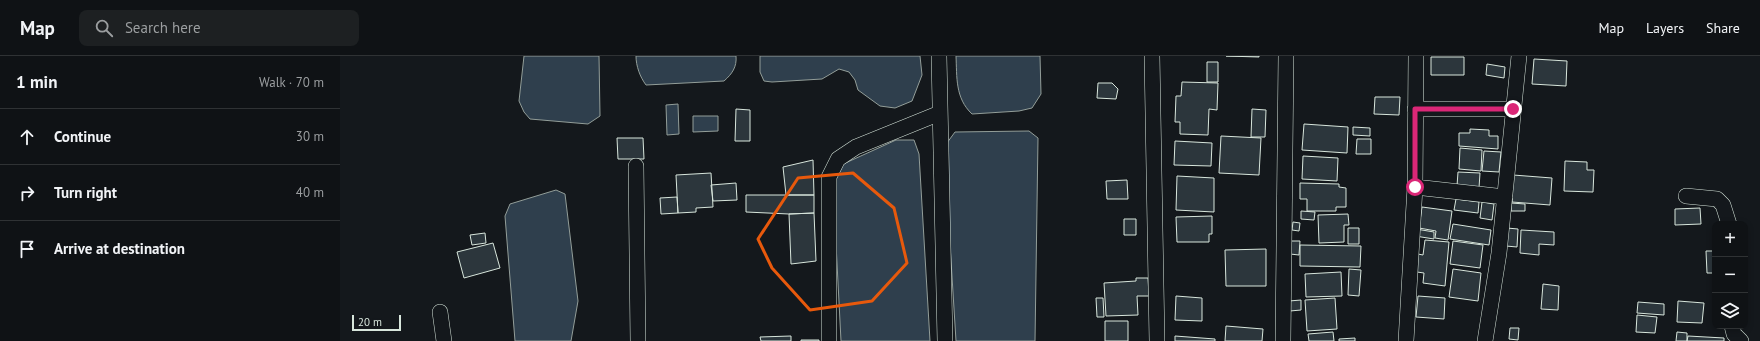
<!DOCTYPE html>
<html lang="en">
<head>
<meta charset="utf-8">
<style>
	:root { --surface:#0f1215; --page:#1d2022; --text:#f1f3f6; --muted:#9b9ea0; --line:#2f3234 }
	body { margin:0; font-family:"PT Sans",sans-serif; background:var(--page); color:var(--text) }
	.controls { position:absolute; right:12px; bottom:12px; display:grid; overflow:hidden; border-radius:8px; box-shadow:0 2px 6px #0003 }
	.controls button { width:36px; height:36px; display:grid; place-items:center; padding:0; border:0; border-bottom:1px solid var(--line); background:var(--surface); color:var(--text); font:20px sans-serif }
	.scale { position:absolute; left:12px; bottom:10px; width:49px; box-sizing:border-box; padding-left:4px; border:2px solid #d8e6dc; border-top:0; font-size:11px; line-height:14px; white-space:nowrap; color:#d8e6dc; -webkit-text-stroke:3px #14181c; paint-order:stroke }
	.stop { position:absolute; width:12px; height:12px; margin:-9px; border:3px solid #db2777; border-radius:50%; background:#fff }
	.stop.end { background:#db2777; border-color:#fff; box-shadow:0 1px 4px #0008 }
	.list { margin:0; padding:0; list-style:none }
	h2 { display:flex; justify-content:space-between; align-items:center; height:52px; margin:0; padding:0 16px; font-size:17px }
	h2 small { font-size:13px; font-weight:400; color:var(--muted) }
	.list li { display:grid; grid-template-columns:26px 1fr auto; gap:12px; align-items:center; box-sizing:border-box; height:56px; padding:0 16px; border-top:1px solid var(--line) }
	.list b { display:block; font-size:15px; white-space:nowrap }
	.list em { font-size:13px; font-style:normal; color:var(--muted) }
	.icon { flex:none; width:22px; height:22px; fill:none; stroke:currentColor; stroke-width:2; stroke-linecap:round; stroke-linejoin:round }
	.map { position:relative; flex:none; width:1420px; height:285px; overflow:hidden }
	header { display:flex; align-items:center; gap:24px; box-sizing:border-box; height:56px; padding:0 20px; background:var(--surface); border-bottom:1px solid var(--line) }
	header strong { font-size:19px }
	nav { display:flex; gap:22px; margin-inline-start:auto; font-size:14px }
	.search { width:280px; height:36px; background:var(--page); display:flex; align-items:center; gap:10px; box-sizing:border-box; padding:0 14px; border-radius:8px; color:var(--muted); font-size:15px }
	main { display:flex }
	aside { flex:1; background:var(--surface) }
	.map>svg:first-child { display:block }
	.water { fill:#2f3f4d; stroke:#939e99 }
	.building { fill:#2c363c; stroke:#d8e6dc }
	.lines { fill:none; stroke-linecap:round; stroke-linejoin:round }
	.minor-casing { stroke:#d8e6dc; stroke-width:16 }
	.minor { stroke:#14181c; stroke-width:15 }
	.route { stroke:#db2777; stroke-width:5 }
	.marked { fill:none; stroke:#e8590c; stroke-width:3; stroke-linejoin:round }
</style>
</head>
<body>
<header>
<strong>Map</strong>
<div class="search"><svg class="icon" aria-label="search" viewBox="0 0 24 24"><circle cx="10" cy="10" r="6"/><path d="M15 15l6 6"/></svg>Search here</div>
<nav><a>Map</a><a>Layers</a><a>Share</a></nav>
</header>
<main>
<aside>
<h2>1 min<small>Walk · 70 m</small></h2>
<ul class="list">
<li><svg class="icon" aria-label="ahead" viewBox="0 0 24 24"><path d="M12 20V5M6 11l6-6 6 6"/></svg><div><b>Continue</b></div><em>30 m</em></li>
<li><svg class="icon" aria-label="right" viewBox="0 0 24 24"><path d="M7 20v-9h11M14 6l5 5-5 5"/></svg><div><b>Turn right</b></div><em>40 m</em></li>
<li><svg class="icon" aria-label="arrive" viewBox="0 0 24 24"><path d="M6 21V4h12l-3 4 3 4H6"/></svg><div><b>Arrive at destination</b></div></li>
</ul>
</aside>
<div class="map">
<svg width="1420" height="285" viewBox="0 0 1420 285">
	<rect width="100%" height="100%" fill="#14181c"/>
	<!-- water -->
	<path class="water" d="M184 0H259L260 60 248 68 190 63 184 56 179 45Z
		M296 0H396C397 11 392 18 384 25L306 29C300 21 296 10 296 0Z
		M420 0H580L582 19 572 45 555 52 540 50 518 34 515 24 509 16 499 13 482 23 432 26 424 25 420 16Z
		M616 0H700L701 38 692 52 679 55 632 58C615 42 617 21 616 0Z
		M338 48 339 78 327 79 326 49Z
		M353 60H378V75L353 76Z
		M689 75 698 82 695 285H616L604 91 615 76Z
		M556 84H574L579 98 590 285H501L493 129 501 109Z
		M216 134 225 138 238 245 231 285H175L165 160 170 148Z"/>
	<!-- building -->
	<path class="building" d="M886 0H919V1Z
		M1091 1H1124V19H1091Z
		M1194 3 1227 5 1226 30 1192 28Z
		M867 6H878V26H867Z
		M1147 8 1165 11 1164 22 1146 19Z
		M842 26 878 27 877 54 869 53 868 79 840 78V66H835L836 40H841Z
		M758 27H772L778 33 776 43 757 42Z
		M1035 41H1060L1059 59 1034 58Z
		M396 53 410 54V85H395Z
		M912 53 926 54 925 81H911Z
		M964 68 1008 71 1007 97 962 94Z
		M1013 71 1030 72V80L1013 79Z
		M1130 73 1149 74V80H1158V93L1119 90V77H1130Z
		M881 80 921 82 919 119 879 117Z
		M277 82H303L304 103H278Z
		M1017 83H1031V98H1016Z
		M835 85 872 87 871 110 834 109Z
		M1120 92 1142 94 1141 115 1119 113Z
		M1144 95 1161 96 1159 116 1142 115Z
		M963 100 998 102 997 125 962 123Z
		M473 104 474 139H446L443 111Z
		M1225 105 1247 106V114H1254L1253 136 1224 135Z
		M1118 116 1140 117 1139 132 1117 130Z
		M371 117 373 151 356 152V156L338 157 336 119Z
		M1173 119 1212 122 1210 149 1172 146Z
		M837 120 874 122V156L836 154Z
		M787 124 788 143H767L766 125Z
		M396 127 397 144 373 145 371 129Z
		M960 127 999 128V131L1006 132V151H996V155H967V143H960Z
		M406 139H474V157L449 158 406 156Z
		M337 141 338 157 321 158 320 142Z
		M1116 143 1139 146 1138 157 1114 154Z
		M1142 146 1154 148 1152 164 1140 162Z
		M1171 147 1185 148V155H1171Z
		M1082 151 1112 155 1108 184 1095 182 1096 175 1079 172Z
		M1360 152 1361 168 1335 169V153Z
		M961 155 975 156 974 164 961 163Z
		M474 157 476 205 451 208 449 158Z
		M1008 158 1009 169H1004V186L979 187 978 159Z
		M872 160V178H869V186H837L836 161Z
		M784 163H796V179H784Z
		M953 166 960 167 959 175 952 174Z
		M1113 168 1151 174 1149 189 1110 183Z
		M1008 172H1019V188H1008Z
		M1167 172 1178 173 1177 191 1166 190Z
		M1076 173 1094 176V183L1075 180Z
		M1181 174 1214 176V189L1199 188V199L1180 197Z
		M145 177 146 187 132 189 130 179Z
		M1085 184 1109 186 1105 230 1083 227 1084 217 1077 216 1078 198 1083 199Z
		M951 185H960L959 199 950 198Z
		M1113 185 1143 189 1140 212 1110 208Z
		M153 187 160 212 124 222 117 196Z
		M960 189 1021 190 1020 211 960 210Z
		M926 193V230H886L885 194Z
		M1366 195H1375V217H1367Z
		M1009 213 1021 214 1019 240 1008 239Z
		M1113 213 1141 217 1138 245 1109 241Z
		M1001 216 1002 240 966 241 965 218Z
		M796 222H808L809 240H797L798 259 766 260 764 227 796 225Z
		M1203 228 1219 230 1218 254 1201 253Z
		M836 240 862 242V265L835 264Z
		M1078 240 1105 242 1104 263 1076 261Z
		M756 242H763L764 261H757Z
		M995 242 997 273 967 275 965 244Z
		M961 244V254L950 255 949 245Z
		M1338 245 1364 247 1362 267 1337 266Z
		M1298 246 1324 248V259L1297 257Z
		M1297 259 1317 261 1315 277 1296 276Z
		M765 265H788V285H765Z
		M886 270 923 273 922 285H885Z
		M1170 272H1179L1178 284 1169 283Z
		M993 276 994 285H969L968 278Z
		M1337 276 1347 277V285H1336Z
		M451 280V285H421L420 281Z
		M835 280 875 283V285H835Z
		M1348 280 1384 282V285H1347Z
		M1015 282V285H999V283Z
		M461 284H479V285H461Z"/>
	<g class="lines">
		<defs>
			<path id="minor" d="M599 0 605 285
				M812 0 817 285
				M1075 53H1173
				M296 110 298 285
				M1075 131 1165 141
				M1346 140 1377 143 1383 149 1389 168
				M100 256 104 285
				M1392 270 1394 278 1401 285
				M489 285V121L498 103 516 91 600 57
				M943 285 946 0
				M1066 285 1075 131 1076 0
				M1145 285 1159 197 1179 0"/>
		</defs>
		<!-- minor casing -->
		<use href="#minor" class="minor-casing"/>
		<!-- minor -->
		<use href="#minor" class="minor"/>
	</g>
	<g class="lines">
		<!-- route -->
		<path class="route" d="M1075 131V53H1173"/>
	</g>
	<!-- marked area -->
	<path class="marked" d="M513 117 554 152 567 207 532 245 470 254 432 212 418 183 458 122Z"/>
</svg>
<div class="controls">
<button>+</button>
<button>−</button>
<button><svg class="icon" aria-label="layers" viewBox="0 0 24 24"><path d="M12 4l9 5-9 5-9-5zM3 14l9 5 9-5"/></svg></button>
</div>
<div class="scale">20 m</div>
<div class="stop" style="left:1075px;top:131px"></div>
<div class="stop end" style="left:1173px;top:53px"></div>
</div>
</main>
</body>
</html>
